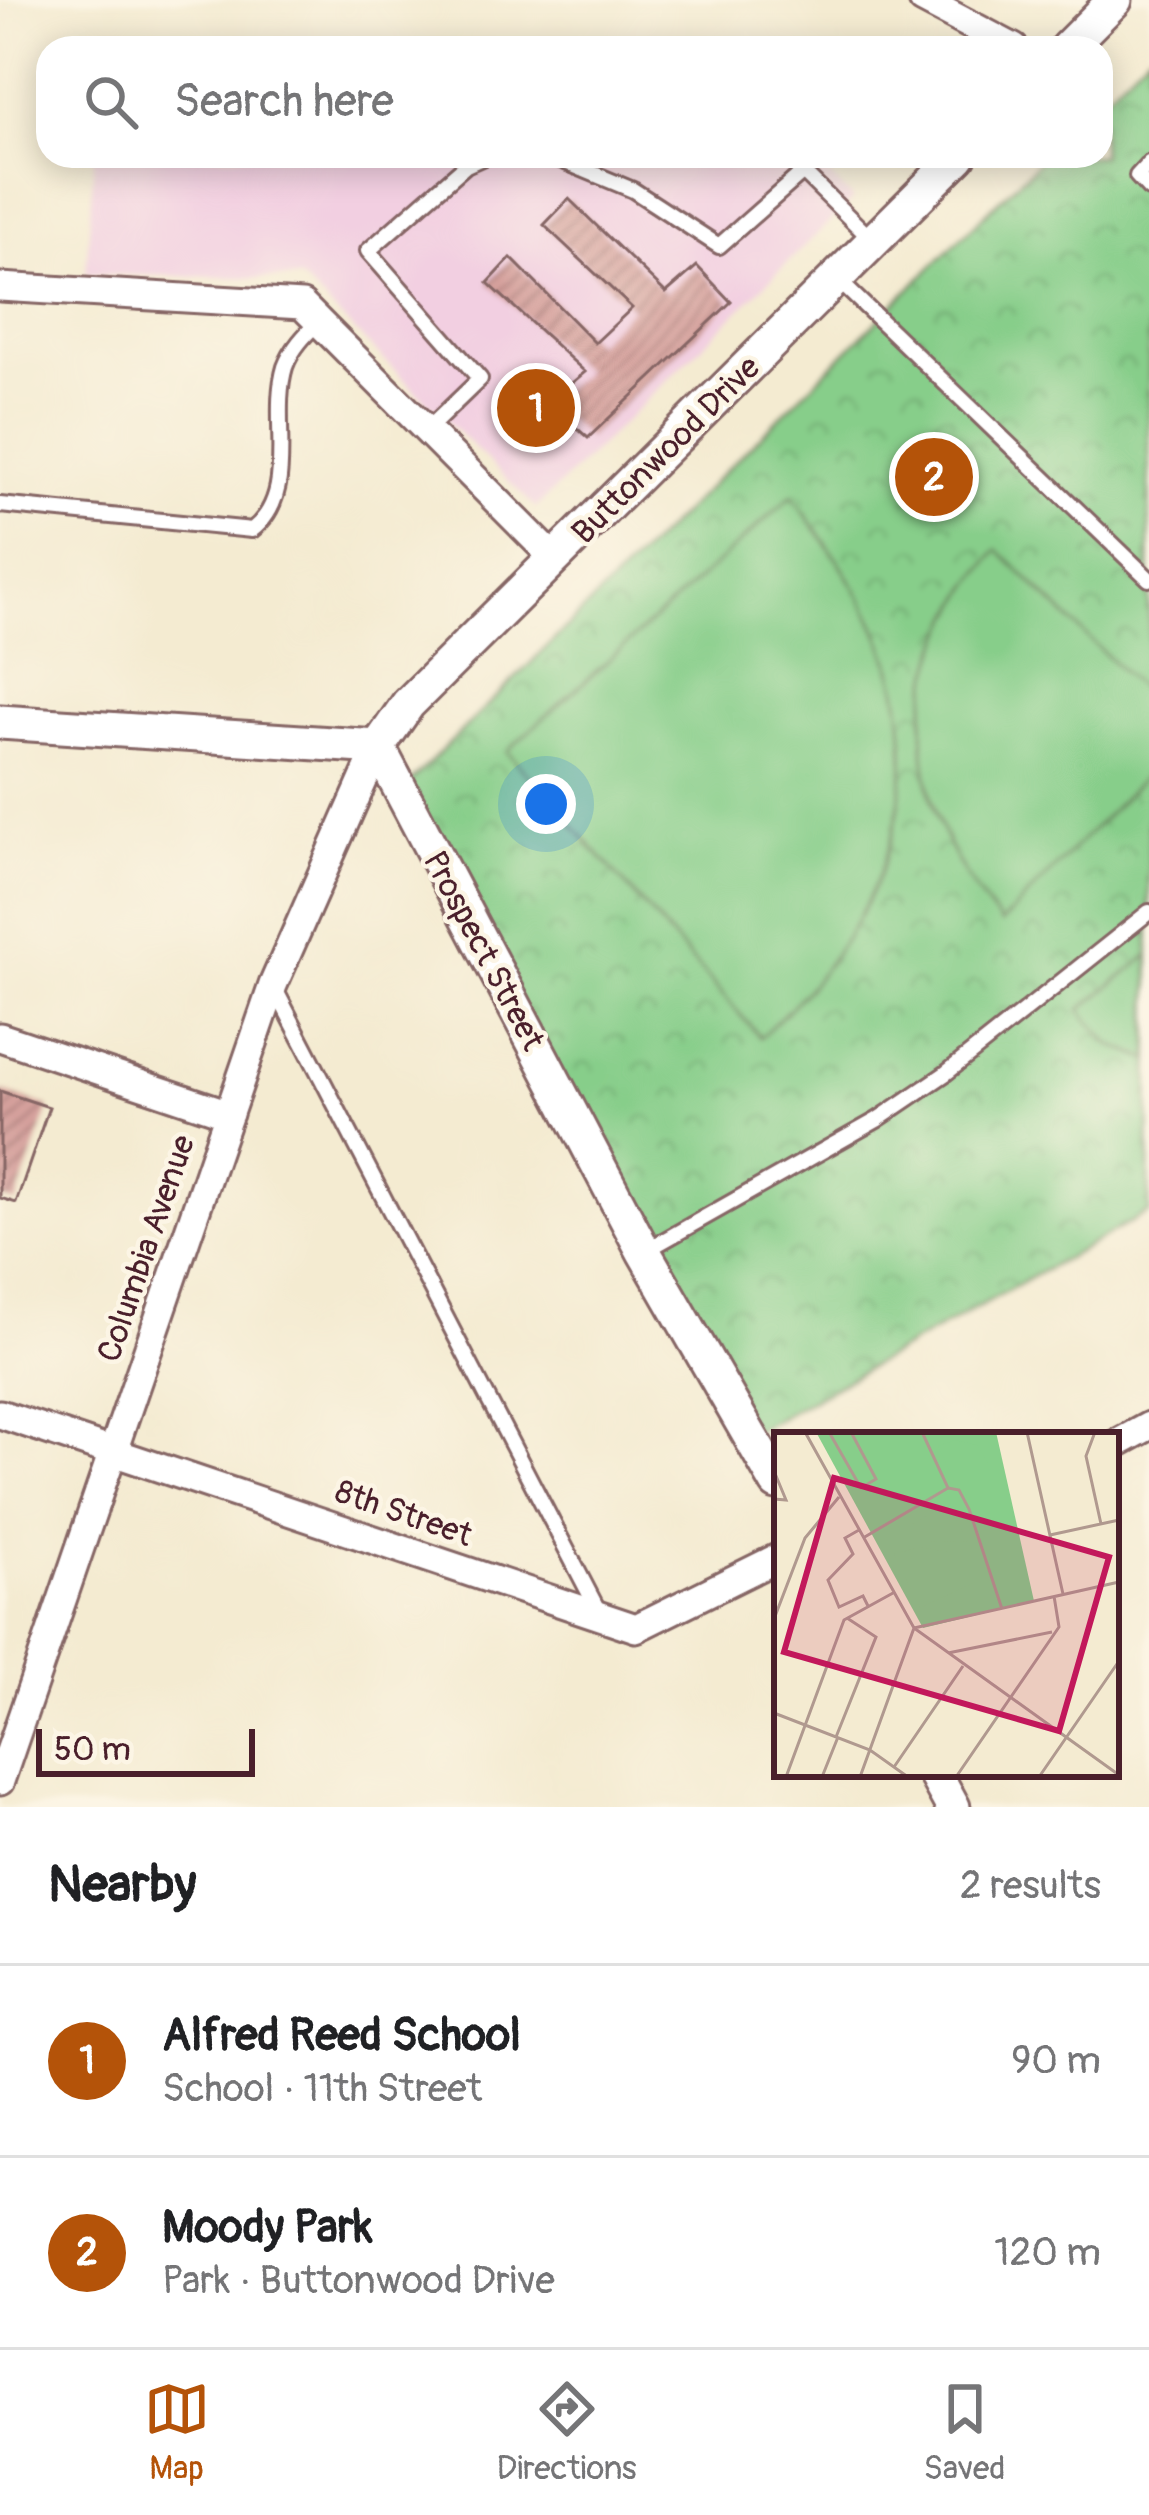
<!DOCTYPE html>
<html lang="en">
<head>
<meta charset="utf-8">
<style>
	:root { --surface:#fff; --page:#f2f2f2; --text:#202124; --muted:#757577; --line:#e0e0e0; --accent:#b45309 }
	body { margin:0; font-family:Pangolin,sans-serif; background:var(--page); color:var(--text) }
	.scale { position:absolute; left:36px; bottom:30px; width:219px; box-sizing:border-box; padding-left:12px; border:6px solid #4a1f2b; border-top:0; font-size:33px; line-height:42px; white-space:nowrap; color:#4a1f2b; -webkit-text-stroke:9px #fcf5e5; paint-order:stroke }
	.you { position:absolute; left:546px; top:804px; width:42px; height:42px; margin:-30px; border:9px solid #fff; border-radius:50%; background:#1a73e8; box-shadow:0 0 0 18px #1a73e833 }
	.badge { display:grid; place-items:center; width:78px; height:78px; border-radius:50%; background:var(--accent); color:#fff; font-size:39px; font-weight:700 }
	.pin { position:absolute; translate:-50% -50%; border:6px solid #fff; box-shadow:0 3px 12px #0006 }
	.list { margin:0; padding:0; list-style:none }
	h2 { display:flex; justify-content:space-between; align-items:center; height:156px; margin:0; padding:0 48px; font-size:51px }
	h2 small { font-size:39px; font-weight:400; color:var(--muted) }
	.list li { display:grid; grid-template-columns:78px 1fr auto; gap:36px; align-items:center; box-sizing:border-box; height:192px; padding:0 48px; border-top:3px solid var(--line) }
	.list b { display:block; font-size:45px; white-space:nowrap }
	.list p { margin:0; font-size:39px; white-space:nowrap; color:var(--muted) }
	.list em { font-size:39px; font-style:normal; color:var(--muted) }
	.icon { flex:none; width:66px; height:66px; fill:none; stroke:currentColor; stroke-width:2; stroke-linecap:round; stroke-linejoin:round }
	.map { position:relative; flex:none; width:1149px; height:1807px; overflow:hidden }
	.search { position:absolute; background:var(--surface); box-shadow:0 6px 30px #0003; left:36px; right:36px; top:36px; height:132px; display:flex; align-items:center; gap:30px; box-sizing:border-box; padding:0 42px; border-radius:36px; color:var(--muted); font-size:45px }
	.sheet { height:540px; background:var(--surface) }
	nav { display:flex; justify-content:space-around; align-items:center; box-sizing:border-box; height:168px; border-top:3px solid var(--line); background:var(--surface); font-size:33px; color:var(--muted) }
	nav a { display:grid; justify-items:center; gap:6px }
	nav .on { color:var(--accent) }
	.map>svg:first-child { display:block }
	.built { fill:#f2cfe1 }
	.park { fill:url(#park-crowns); stroke:#68765a; stroke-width:3 }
	.pitch { fill:#87ce8a; stroke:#68765a; stroke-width:3 }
	.building { fill:url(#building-hatch) }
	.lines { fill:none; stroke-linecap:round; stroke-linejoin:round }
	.service-casing { stroke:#866665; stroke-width:20 }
	.minor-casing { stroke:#866665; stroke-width:33 }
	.tertiary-casing { stroke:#866665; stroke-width:39 }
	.service { stroke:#fff; stroke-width:14 }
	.minor { stroke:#fff; stroke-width:27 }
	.tertiary { stroke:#fff; stroke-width:33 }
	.labels { text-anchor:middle; stroke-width:9; stroke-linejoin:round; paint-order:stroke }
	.street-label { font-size:33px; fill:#4a1f2b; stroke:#fcf5e5 }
	.inset-road { fill:none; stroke:#b0998f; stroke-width:3 }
	.view { fill:#c2185b; fill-opacity:0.15; stroke:#c2185b; stroke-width:6 }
	.inset-edge { fill:none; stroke:#4a1f2b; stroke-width:6 }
</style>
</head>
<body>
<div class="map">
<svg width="1149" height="1807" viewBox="0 0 1149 1807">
	<defs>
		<pattern id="park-crowns" width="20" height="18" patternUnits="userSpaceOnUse" patternTransform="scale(3)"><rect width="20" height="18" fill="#87ce8a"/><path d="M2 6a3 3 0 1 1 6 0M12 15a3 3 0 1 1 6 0" fill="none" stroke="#76b077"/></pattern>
		<pattern id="building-hatch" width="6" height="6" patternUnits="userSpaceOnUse" patternTransform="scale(3)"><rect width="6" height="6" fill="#d6a19d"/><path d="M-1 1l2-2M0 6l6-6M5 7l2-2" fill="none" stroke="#b08380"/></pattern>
	</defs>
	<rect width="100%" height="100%" fill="#fcf5e5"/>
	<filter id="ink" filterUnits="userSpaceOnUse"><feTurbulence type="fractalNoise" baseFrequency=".00833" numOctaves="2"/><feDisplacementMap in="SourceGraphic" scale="24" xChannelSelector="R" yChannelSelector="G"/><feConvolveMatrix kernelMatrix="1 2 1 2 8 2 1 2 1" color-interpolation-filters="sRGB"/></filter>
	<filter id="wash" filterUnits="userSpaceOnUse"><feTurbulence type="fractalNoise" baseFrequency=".004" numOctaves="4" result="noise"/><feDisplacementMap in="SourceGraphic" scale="48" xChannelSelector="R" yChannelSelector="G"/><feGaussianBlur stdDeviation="2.7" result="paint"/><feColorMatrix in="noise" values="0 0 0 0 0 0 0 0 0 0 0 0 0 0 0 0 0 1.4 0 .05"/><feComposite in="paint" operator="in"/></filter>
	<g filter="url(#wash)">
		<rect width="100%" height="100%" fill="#f4ebd1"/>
		<!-- built -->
		<path class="built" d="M94 156H810L853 199 536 508 301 279 86 274Z"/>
		<!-- park -->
		<path class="park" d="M1149 52V1212L751 1433 393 799 1044 156H1101V100Z"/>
		<!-- pitch -->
		<path class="pitch" d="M792 496C834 553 882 618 897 689 925 827 860 947 760 1037L507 751Z
			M998 550 1149 697V772L1001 923C900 806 896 668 998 550Z
			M1149 955V1060L1111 1045 1080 1010Z"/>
		<g id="blocks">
			<!-- building -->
			<path class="building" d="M569 199 666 293 697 266 731 302 588 438 548 403 585 372 488 283 511 258 595 343 632 308 544 225Z
				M0 1091 49 1107 16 1203 0 1198Z"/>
		</g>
	</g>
	<g filter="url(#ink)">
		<use href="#blocks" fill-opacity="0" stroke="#866665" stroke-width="3"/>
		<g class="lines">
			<defs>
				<path id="service" d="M551 156 633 190 719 246 803 172 873 241
					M1149 163 1137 176 1149 189
					M836 278 1149 579
					M427 430 480 379 368 251 466 165 486 156
					M0 505 252 530C300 493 269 420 285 367 292 348 305 335 319 321
					M274 987 599 1612
					M647 1250 877 1120 945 1074 1149 912"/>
				<path id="minor" d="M923 0 1014 48
					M0 287 302 305 554 558
					M0 1037 229 1114
					M0 1414 636 1628 777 1558
					M1116 1444 1149 1426
					M0 1781 273 985 378 747"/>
				<path id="tertiary" d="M1067 48 1115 0
					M0 722 378 747
					M378 747 644 1252 777 1483
					M378 747 408 704 959 156
					M935 1774 953 1807"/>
			</defs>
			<!-- service casing -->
			<use href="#service" class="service-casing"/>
			<!-- minor casing -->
			<use href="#minor" class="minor-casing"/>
			<!-- tertiary casing -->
			<use href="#tertiary" class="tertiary-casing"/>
			<!-- service -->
			<use href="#service" class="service"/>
			<!-- minor -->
			<use href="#minor" class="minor"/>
			<!-- tertiary -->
			<use href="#tertiary" class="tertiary"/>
		</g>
	</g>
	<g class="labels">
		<!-- street labels -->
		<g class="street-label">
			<text transform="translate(665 449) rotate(-45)" y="12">Buttonwood Drive</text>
			<text transform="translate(485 950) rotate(62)" y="12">Prospect Street</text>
			<text transform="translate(145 1248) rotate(-71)" y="12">Columbia Avenue</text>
			<text transform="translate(404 1512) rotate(19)" y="12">8th Street</text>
		</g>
	</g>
	<!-- overview -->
	<g transform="translate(774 1432)">
		<rect width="345" height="345" fill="#f4ebd1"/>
		<path d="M42 0H222L260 169 149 196Z" fill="#87ce8a"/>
		<path d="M181 8 203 13 214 31 180 48 164 14ZM173 72 194 109 156 110 137 93ZM147 115 174 120 201 150 146 176 120 122Z" fill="#87ce8a"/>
		<path class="inset-road" d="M31 0 140 196 345 343M55 0 87 56 102 47 77 0M148 0 174 56 185 58 195 77 228 177M253 0 289 162M321 0 312 24 327 92M0 39 12 68 0 67M85 98 71 106 79 122 54 148 65 175 89 164 94 174M276 103 345 88M89 106 174 56M0 187 31 106 65 65M140 196 345 150M174 221 278 200M0 281 96 318 134 345M62 305 102 205 73 186M120 335 189 234M12 345 70 188 119 161M48 345 64 305M86 345 140 196M182 345 285 195 280 164M265 345 345 229"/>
		<path class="view" d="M60 46 335 125 285 299 10 220Z"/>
		<rect width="345" height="345" class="inset-edge"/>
	</g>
</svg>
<div class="scale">50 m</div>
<div class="you"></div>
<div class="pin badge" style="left:536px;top:408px">1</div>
<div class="pin badge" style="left:934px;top:477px">2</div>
<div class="search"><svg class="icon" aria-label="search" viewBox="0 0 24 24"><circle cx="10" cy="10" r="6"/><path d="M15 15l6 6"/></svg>Search here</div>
</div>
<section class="sheet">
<h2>Nearby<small>2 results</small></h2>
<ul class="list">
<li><span class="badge">1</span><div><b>Alfred Reed School</b><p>School · 11th Street</p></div><em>90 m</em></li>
<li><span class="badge">2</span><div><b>Moody Park</b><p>Park · Buttonwood Drive</p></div><em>120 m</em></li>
</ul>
</section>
<nav>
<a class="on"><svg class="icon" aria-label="map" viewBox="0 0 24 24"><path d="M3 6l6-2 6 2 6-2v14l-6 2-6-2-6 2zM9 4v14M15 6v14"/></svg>Map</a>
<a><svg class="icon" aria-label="directions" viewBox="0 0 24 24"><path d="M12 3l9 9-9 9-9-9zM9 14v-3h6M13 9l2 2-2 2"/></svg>Directions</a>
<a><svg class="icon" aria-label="saved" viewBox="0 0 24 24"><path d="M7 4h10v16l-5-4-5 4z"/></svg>Saved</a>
</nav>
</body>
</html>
